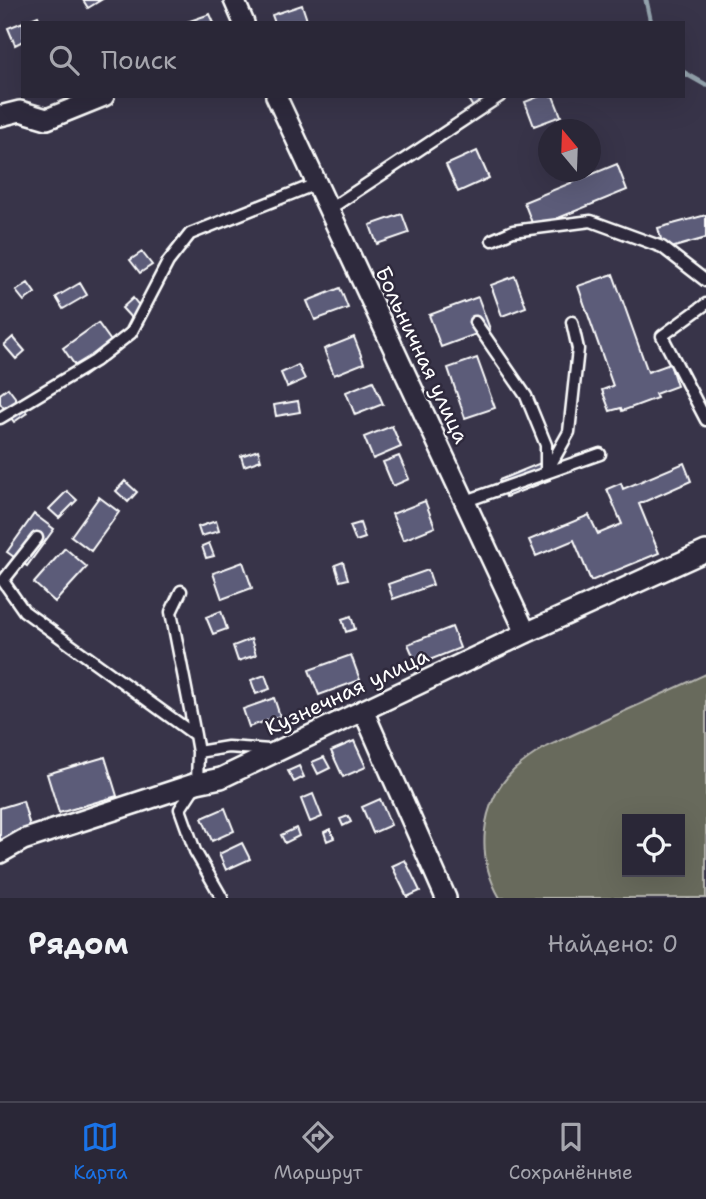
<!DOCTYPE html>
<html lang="ru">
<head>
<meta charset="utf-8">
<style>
	:root { --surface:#2a2737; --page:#363342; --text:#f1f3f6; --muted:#a5a5ad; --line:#464452; --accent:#1a73e8 }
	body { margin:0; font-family:"Shantell Sans",sans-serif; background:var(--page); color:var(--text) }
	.controls { position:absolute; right:21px; bottom:21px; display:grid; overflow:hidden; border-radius:0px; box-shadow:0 7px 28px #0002 }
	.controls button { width:63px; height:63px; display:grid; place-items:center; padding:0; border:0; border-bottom:2px solid var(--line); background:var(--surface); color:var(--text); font:35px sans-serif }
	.compass { position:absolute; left:538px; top:119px; width:63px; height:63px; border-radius:50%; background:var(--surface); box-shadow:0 7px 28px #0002; rotate:341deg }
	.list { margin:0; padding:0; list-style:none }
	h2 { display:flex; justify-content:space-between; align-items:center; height:91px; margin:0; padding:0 28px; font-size:30px }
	h2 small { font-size:23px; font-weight:400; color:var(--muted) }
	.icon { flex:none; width:38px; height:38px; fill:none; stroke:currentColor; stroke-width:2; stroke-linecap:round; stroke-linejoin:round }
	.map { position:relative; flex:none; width:706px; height:898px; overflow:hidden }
	.search { position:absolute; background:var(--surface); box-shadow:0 7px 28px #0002; left:21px; right:21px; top:21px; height:77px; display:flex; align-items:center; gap:18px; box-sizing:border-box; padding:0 24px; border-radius:0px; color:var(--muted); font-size:26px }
	.sheet { height:203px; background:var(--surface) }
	nav { display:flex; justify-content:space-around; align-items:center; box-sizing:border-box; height:98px; border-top:2px solid var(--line); background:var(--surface); font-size:19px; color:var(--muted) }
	nav a { display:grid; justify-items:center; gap:4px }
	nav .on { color:var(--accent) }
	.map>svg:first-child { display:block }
	.grass { fill:#686a5c; stroke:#b4b4ae; stroke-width:2; fill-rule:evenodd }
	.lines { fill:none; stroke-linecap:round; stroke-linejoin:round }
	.stream { stroke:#93a2ac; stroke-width:5 }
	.building { fill:#5b5b79; stroke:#fff; stroke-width:2 }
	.lane-casing { stroke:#fff; stroke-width:15 }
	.street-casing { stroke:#fff; stroke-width:24 }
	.lane { stroke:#2f2a3d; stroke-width:10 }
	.street { stroke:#2f2a3d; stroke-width:19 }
	.labels { text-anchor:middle; stroke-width:5; stroke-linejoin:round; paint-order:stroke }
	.street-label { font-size:21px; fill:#fff; stroke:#2f2a3d }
</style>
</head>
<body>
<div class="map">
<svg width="706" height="898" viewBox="0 0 706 898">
	<rect width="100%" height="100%" fill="#383449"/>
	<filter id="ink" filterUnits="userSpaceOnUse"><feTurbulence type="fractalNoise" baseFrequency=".0143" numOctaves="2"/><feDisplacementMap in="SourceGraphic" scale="14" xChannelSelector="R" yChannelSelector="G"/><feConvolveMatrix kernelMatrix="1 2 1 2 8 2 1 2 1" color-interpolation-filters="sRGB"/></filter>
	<g filter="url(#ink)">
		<!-- grass -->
		<path class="grass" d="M706 674V898H500C476 857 479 804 514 770 524 761 534 754 546 747ZM627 819H680V872H627Z"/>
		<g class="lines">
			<!-- stream -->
			<path class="stream" d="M646 0 651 23
				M683 72 706 85"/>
		</g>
		<!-- building -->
		<path class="building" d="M83 0H101L88 8Z
			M302 5 308 23H275L272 15Z
			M210 14 214 23H184Z
			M38 16 41 23H23V41L15 45 8 28Z
			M466 96H507L478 115Z
			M540 96H553L561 116 534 126 525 102Z
			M477 151 489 178 458 192 446 165Z
			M617 164 627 190 534 228 524 202Z
			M402 214 409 233 377 244 370 225Z
			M706 215V238L664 250 658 228Z
			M142 252 152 265 140 273 130 260Z
			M613 274 648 372 670 364 677 386 655 394 657 398 622 411 621 408 610 411 602 390 613 386 578 286Z
			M515 276 526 307 502 316 491 285Z
			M28 283 35 293 24 301 16 291Z
			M80 283 87 295 63 309 56 297Z
			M340 288 348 308 315 320 307 301Z
			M478 297 490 329 441 347 429 315Z
			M133 298 144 312 134 321 122 308Z
			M98 323 118 351 83 377 63 348Z
			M13 337 25 351 16 359 4 345Z
			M354 337 364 363 334 375 324 349Z
			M477 358 495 408 465 418 448 368Z
			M298 365 305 379 287 387 281 373Z
			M373 381 383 404 355 415 346 392Z
			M8 388 27 413 14 422 0 403V394Z
			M298 401 300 412 276 416 274 405Z
			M392 426 401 447 373 459 364 437Z
			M258 450 261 460 244 466 241 456Z
			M399 456 409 479 393 486 383 462Z
			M543 462 550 480 506 497 499 480Z
			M684 463 691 481 639 504 659 553 591 581 574 540 536 556 529 540 589 515 598 534 622 524 607 489 621 483 623 489Z
			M125 481 137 492 128 502 116 491Z
			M67 491 77 500 59 518 49 509Z
			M99 497 119 512 91 551 71 536Z
			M425 501 435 527 403 540 392 514Z
			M34 514 54 529 27 566 7 552Z
			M216 521 219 531 201 536 198 527Z
			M360 523 365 538 356 541 350 526Z
			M209 543 214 556 206 558 202 546Z
			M65 548 87 567 55 602 34 583Z
			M243 562 252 588 222 599 213 573Z
			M343 562 348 579 340 581 335 565Z
			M428 570 433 585 393 599 388 584Z
			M221 611 227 629 213 634 206 617Z
			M351 616 355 629 346 632 342 619Z
			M452 627 460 648 417 665 408 644Z
			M251 639 256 655 238 661 233 646Z
			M351 655 360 680 319 695 309 670Z
			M265 675 270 689 256 694 251 680Z
			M274 698 280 716 249 727 243 709Z
			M354 741 366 767 343 777 331 751Z
			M105 757 117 796 59 813 47 774Z
			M324 757 330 768 318 774 312 762Z
			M299 766 304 777 294 782 288 771Z
			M313 794 322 817 310 822 301 799Z
			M380 799 391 825 373 833 362 807Z
			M23 801 33 838 0 848V808Z
			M225 808 234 831 212 841 202 818Z
			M348 816 351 822 343 826 340 819Z
			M296 828 299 836 285 843 281 835Z
			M330 829 334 838 327 841 324 832Z
			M242 843 250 859 226 870 219 854Z
			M405 860 420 891 407 897 392 866Z"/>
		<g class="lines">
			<defs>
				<path id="lane" d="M328 210 500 96
					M492 240 513 231 591 221 662 247 706 281
					M706 304 662 336 706 420
					M572 322 578 349 569 432 546 473 600 454
					M0 418 95 361 131 333 168 262 190 234 316 184
					M466 501 546 473V445L526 396 475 322
					M37 538 3 581 24 611 195 735 198 752 197 783 180 809 195 851 222 898
					M181 591 171 612 195 735
					M198 752 228 747 270 750"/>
				<path id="street" d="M234 0 244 23
					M276 96C358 276 444 453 526 633
					M0 116 20 111 47 119 104 96
					M363 710 446 898
					M0 853 23 840 197 783 221 778 526 633 706 551"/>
			</defs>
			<!-- lane casing -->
			<use href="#lane" class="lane-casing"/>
			<!-- street casing -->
			<use href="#street" class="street-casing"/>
			<!-- lane -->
			<use href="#lane" class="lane"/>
			<!-- street -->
			<use href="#street" class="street"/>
		</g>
	</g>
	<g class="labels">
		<!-- street labels -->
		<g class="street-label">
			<text transform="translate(422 355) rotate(65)" y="7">Больничная улица</text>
			<text transform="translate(347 692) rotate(-25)" y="7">Кузнечная улица</text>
		</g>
	</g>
</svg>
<div class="controls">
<button><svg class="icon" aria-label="locate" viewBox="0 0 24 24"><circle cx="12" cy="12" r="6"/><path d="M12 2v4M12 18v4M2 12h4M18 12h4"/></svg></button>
</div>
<svg class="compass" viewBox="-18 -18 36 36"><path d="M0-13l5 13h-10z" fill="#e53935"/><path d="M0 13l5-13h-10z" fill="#a5a5ad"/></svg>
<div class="search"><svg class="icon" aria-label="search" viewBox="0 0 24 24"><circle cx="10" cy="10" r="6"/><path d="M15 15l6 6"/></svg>Поиск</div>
</div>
<section class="sheet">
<h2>Рядом<small>Найдено: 0</small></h2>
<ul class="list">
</ul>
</section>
<nav>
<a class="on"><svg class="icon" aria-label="map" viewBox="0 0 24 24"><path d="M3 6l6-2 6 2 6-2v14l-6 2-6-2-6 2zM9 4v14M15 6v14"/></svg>Карта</a>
<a><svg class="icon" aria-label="directions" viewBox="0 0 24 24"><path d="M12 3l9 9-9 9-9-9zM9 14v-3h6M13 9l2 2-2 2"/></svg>Маршрут</a>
<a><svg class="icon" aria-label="saved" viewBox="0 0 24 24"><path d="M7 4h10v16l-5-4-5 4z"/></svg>Сохранённые</a>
</nav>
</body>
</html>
